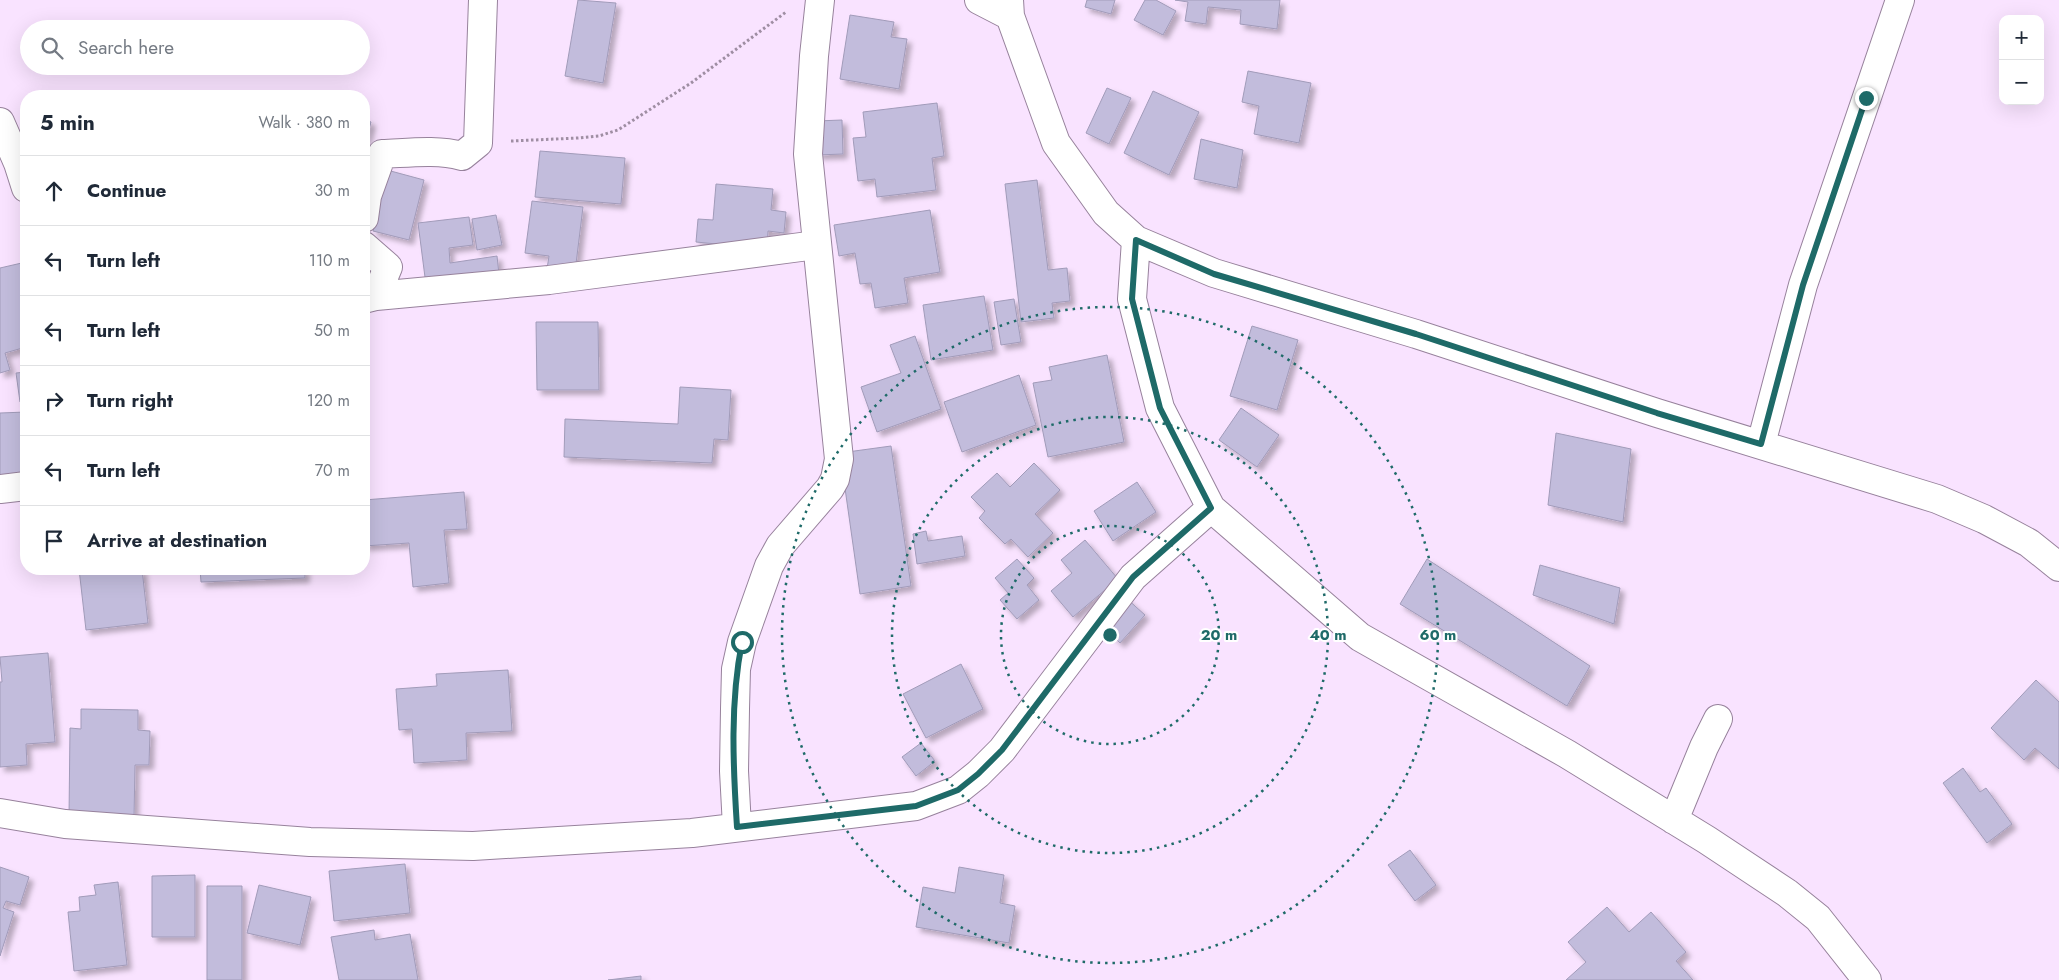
<!DOCTYPE html>
<html lang="en">
<head>
<meta charset="utf-8">
<style>
	:root { --surface:#fff; --page:#f2f2f3; --text:#1f2937; --muted:#747a83; --line:#e0e1e3 }
	body { margin:0; font-family:Jost,sans-serif; background:var(--page); color:var(--text) }
	.controls { position:absolute; right:15px; top:15px; display:grid; overflow:hidden; border-radius:10px; box-shadow:0 5px 20px #0002 }
	.controls button { width:45px; height:45px; display:grid; place-items:center; padding:0; border:0; border-bottom:1px solid var(--line); background:var(--surface); color:var(--text); font:25px sans-serif }
	.stop { position:absolute; width:15px; height:15px; margin:-11px; border:4px solid #1e6a68; border-radius:50%; background:#fff }
	.stop.end { background:#1e6a68; border-color:#fff; box-shadow:0 1px 5px #0008 }
	.list { margin:0; padding:0; list-style:none }
	h2 { display:flex; justify-content:space-between; align-items:center; height:65px; margin:0; padding:0 20px; font-size:21px }
	h2 small { font-size:16px; font-weight:400; color:var(--muted) }
	.list li { display:grid; grid-template-columns:32px 1fr auto; gap:15px; align-items:center; box-sizing:border-box; height:70px; padding:0 20px; border-top:1px solid var(--line) }
	.list b { display:block; font-size:19px; white-space:nowrap }
	.list em { font-size:16px; font-style:normal; color:var(--muted) }
	.icon { flex:none; width:28px; height:28px; fill:none; stroke:currentColor; stroke-width:2; stroke-linecap:round; stroke-linejoin:round }
	.map { position:relative; flex:none; width:2059px; height:980px; overflow:hidden }
	.search { position:absolute; background:var(--surface); box-shadow:0 5px 20px #0002; left:20px; top:20px; width:350px; height:55px; display:flex; align-items:center; gap:12px; box-sizing:border-box; padding:0 18px; border-radius:28px; color:var(--muted); font-size:19px }
	.panel { position:absolute; background:var(--surface); box-shadow:0 5px 20px #0002; left:20px; top:90px; width:350px; height:485px; border-radius:20px }
	.map>svg:first-child { display:block }
	.building { fill:#c2bcdc; stroke:#a19bb9; filter:url(#shadow) }
	.lines { fill:none; stroke-linecap:round; stroke-linejoin:round }
	.street-casing { stroke:#97829c; stroke-width:30 }
	.path { stroke:#9f8ea3; stroke-width:3; stroke-dasharray:2.5 2.5; stroke-linecap:butt }
	.street { stroke:#fff; stroke-width:28 }
	.route { stroke:#1e6a68; stroke-width:6 }
	.ring { fill:none; stroke:#1e6a68; stroke-width:2.5; stroke-dasharray:2.5 5 }
	.centre { fill:#1e6a68; stroke:#fff; stroke-width:2.5 }
	.ring-label { font-size:15px; text-anchor:middle; font-weight:bold; fill:#1e6a68; stroke:#fff; stroke-width:4; stroke-linejoin:round; paint-order:stroke }
</style>
</head>
<body>
<div class="map">
<svg width="2059" height="980" viewBox="0 0 2059 980">
	<defs>
		<filter id="shadow"><feDropShadow dx="4.5" dy="4.5" stdDeviation="2.5" flood-color="#0004"/></filter>
	</defs>
	<rect width="100%" height="100%" fill="#f9e3ff"/>
	<!-- building -->
	<path class="building" d="M578 0 616 3 603 83 565 76Z
		M1087 0H1115L1111 14 1085 7Z
		M1145 0H1156L1176 11 1163 35 1134 20Z
		M1175 0H1280L1277 29 1240 24 1241 10 1208 7 1206 24 1185 21 1188 2Z
		M850 15 894 22 891 37 907 39 899 89 840 79Z
		M1248 71 1311 83 1299 143 1254 134 1259 106 1242 102Z
		M1107 88 1131 98 1109 144 1086 133Z
		M1153 91 1199 112 1169 175 1124 153Z
		M937 103 944 156 932 158 936 190 877 197 875 179 858 181 853 138 866 137 863 112Z
		M364 119 371 122 364 148Z
		M842 120 843 154 817 155 816 121Z
		M1201 139 1243 150 1237 188 1194 179Z
		M540 151 625 158 621 204 535 197Z
		M387 170 424 180 409 240 373 231Z
		M1037 180 1048 270 1067 268 1070 301 1052 303 1054 318 1021 322 1005 184Z
		M716 184 773 189 771 210 786 212 784 233 768 231 767 249 696 242 698 219 713 220Z
		M532 201 583 207 575 272 547 269 549 256 525 253Z
		M930 210 940 272 904 278 908 303 875 308 871 283 860 284 855 253 839 256 834 225Z
		M496 215 502 245 477 250 472 219Z
		M469 217 473 245 449 248 450 263 497 256 499 274 426 285 418 223Z
		M26 262V347L5 353 10 370 0 373V268Z
		M984 296 993 350 931 360 923 305Z
		M1014 299 1021 342 1001 345 994 302Z
		M536 322H598L599 390H537Z
		M1252 326 1298 340 1277 410 1230 396Z
		M915 336 941 409 877 432 861 387 901 373 890 345Z
		M1107 355 1124 442 1048 457 1033 383 1052 380 1049 367Z
		M26 372V401L20 402 16 373Z
		M1019 375 1036 425 962 452 944 402Z
		M680 387 731 390 728 440 714 439 712 463 564 457 565 419 678 424Z
		M1241 408 1279 435 1257 467 1219 440Z
		M26 412V474L0 476V413Z
		M1556 433 1631 449 1623 522 1548 505Z
		M891 446 911 586 860 594 840 453Z
		M1034 463 1060 490 1035 514 1053 533 1028 557 1011 539 1005 544 979 518 985 511 971 497 997 473 1010 487Z
		M1137 482 1156 512 1113 541 1094 511Z
		M464 492 467 529 444 530 449 583 413 587 409 543 364 546V500Z
		M926 531 928 541 962 536 965 556 917 564 913 534Z
		M1085 540 1118 579 1073 617 1051 591 1072 573 1061 560Z
		M1017 559 1034 578 1027 585 1039 600 1017 619 1000 600 1008 593 995 578Z
		M1427 559 1590 666 1567 706 1400 604Z
		M1540 565 1620 588 1614 624 1533 595Z
		M79 569H142L148 623 86 630Z
		M200 569H305V578L201 582Z
		M1125 597 1145 615 1120 643 1100 624Z
		M48 653 55 742 26 744 27 765 0 767V682H2L0 657Z
		M961 664 983 709 926 738 903 694Z
		M508 670 512 731 466 733 467 760 414 763 412 729 399 730 396 689 437 686 436 674Z
		M2036 680 2059 702V769L2035 748 2024 760 1991 728Z
		M81 709 138 710V730L150 731 149 765H135L134 817H69L70 728 81 729Z
		M921 743 935 761 916 776 902 757Z
		M1963 768 1980 792 1986 788 2012 824 1987 843 1943 783Z
		M1410 850 1436 885 1415 901 1388 865Z
		M405 864 410 913 334 921 329 871Z
		M0 867 29 877 20 905 6 901 3 908 14 912 0 956Z
		M959 867 1004 875 1000 903 1015 906 1009 943 916 927 923 887 955 893Z
		M195 875V937H152V876Z
		M118 882 127 965 74 971 68 912 80 911 79 897 96 895 94 885Z
		M259 885 311 897 300 945 247 933Z
		M207 886H242V980H207Z
		M1607 907 1629 932 1651 912 1686 952 1676 961 1693 980H1566L1586 962 1568 942Z
		M374 930 375 940 410 934 418 980H339L331 937Z
		M641 976V980H608Z"/>
	<g class="lines">
		<defs>
			<path id="street" d="M979 0 1010 16
				M1009 0 1010 16 1056 143 1106 213 1136 240 1214 273 1416 334 1657 413 1937 499 1984 519 2029 543 2059 567
				M0 122 18 163 26 188
				M364 218 367 196 382 154C408 153 437 149 462 156L478 143 483 0
				M1136 240 1132 299 1160 408 1211 508 1360 637 1567 754 1707 840 1787 893 1818 918 1867 980
				M364 246 388 267 376 296 364 299
				M376 296 549 280 816 245
				M1761 444 1803 285 1900 0
				M0 489 26 486
				M0 813 65 824 310 842 473 846 692 833 916 806 958 790 978 774 1002 750 1133 577 1211 508
				M1674 820 1704 747 1718 719
				M737 827 734 771 735 709 736 669 742 642 769 566 780 546 830 488 835 479 839 459 808 154 814 56 820 0"/>
		</defs>
		<!-- street casing -->
		<use href="#street" class="street-casing"/>
		<!-- path -->
		<path class="path" d="M511 141 578 138 599 136 618 130 691 83 786 12"/>
		<!-- street -->
		<use href="#street" class="street"/>
	</g>
	<g class="lines">
		<!-- route -->
		<path class="route" d="M742 642C730 702 733 766 737 827L916 806 958 790 978 774 1002 750 1133 577 1211 508 1160 408 1132 299 1136 240 1214 274 1416 334 1657 413 1761 444 1803 285 1866 98"/>
	</g>
	<!-- distance rings -->
	<g class="ring">
		<circle cx="1110" cy="635" r="109"/>
		<circle cx="1110" cy="635" r="218"/>
		<circle cx="1110" cy="635" r="328"/>
	</g>
	<circle cx="1110" cy="635" r="8" class="centre"/>
	<g class="ring-label">
		<text x="1219" y="640">20 m</text>
		<text x="1328" y="640">40 m</text>
		<text x="1438" y="640">60 m</text>
	</g>
</svg>
<div class="controls">
<button>+</button>
<button>−</button>
</div>
<div class="stop" style="left:742px;top:642px"></div>
<div class="stop end" style="left:1866px;top:98px"></div>
<div class="search"><svg class="icon" aria-label="search" viewBox="0 0 24 24"><circle cx="10" cy="10" r="6"/><path d="M15 15l6 6"/></svg>Search here</div>
<section class="panel">
<h2>5 min<small>Walk · 380 m</small></h2>
<ul class="list">
<li><svg class="icon" aria-label="ahead" viewBox="0 0 24 24"><path d="M12 20V5M6 11l6-6 6 6"/></svg><div><b>Continue</b></div><em>30 m</em></li>
<li><svg class="icon" aria-label="left" viewBox="0 0 24 24"><path d="M17 20v-9H6M10 6l-5 5 5 5"/></svg><div><b>Turn left</b></div><em>110 m</em></li>
<li><svg class="icon" aria-label="left" viewBox="0 0 24 24"><path d="M17 20v-9H6M10 6l-5 5 5 5"/></svg><div><b>Turn left</b></div><em>50 m</em></li>
<li><svg class="icon" aria-label="right" viewBox="0 0 24 24"><path d="M7 20v-9h11M14 6l5 5-5 5"/></svg><div><b>Turn right</b></div><em>120 m</em></li>
<li><svg class="icon" aria-label="left" viewBox="0 0 24 24"><path d="M17 20v-9H6M10 6l-5 5 5 5"/></svg><div><b>Turn left</b></div><em>70 m</em></li>
<li><svg class="icon" aria-label="arrive" viewBox="0 0 24 24"><path d="M6 21V4h12l-3 4 3 4H6"/></svg><div><b>Arrive at destination</b></div></li>
</ul>
</section>
</div>
</body>
</html>
